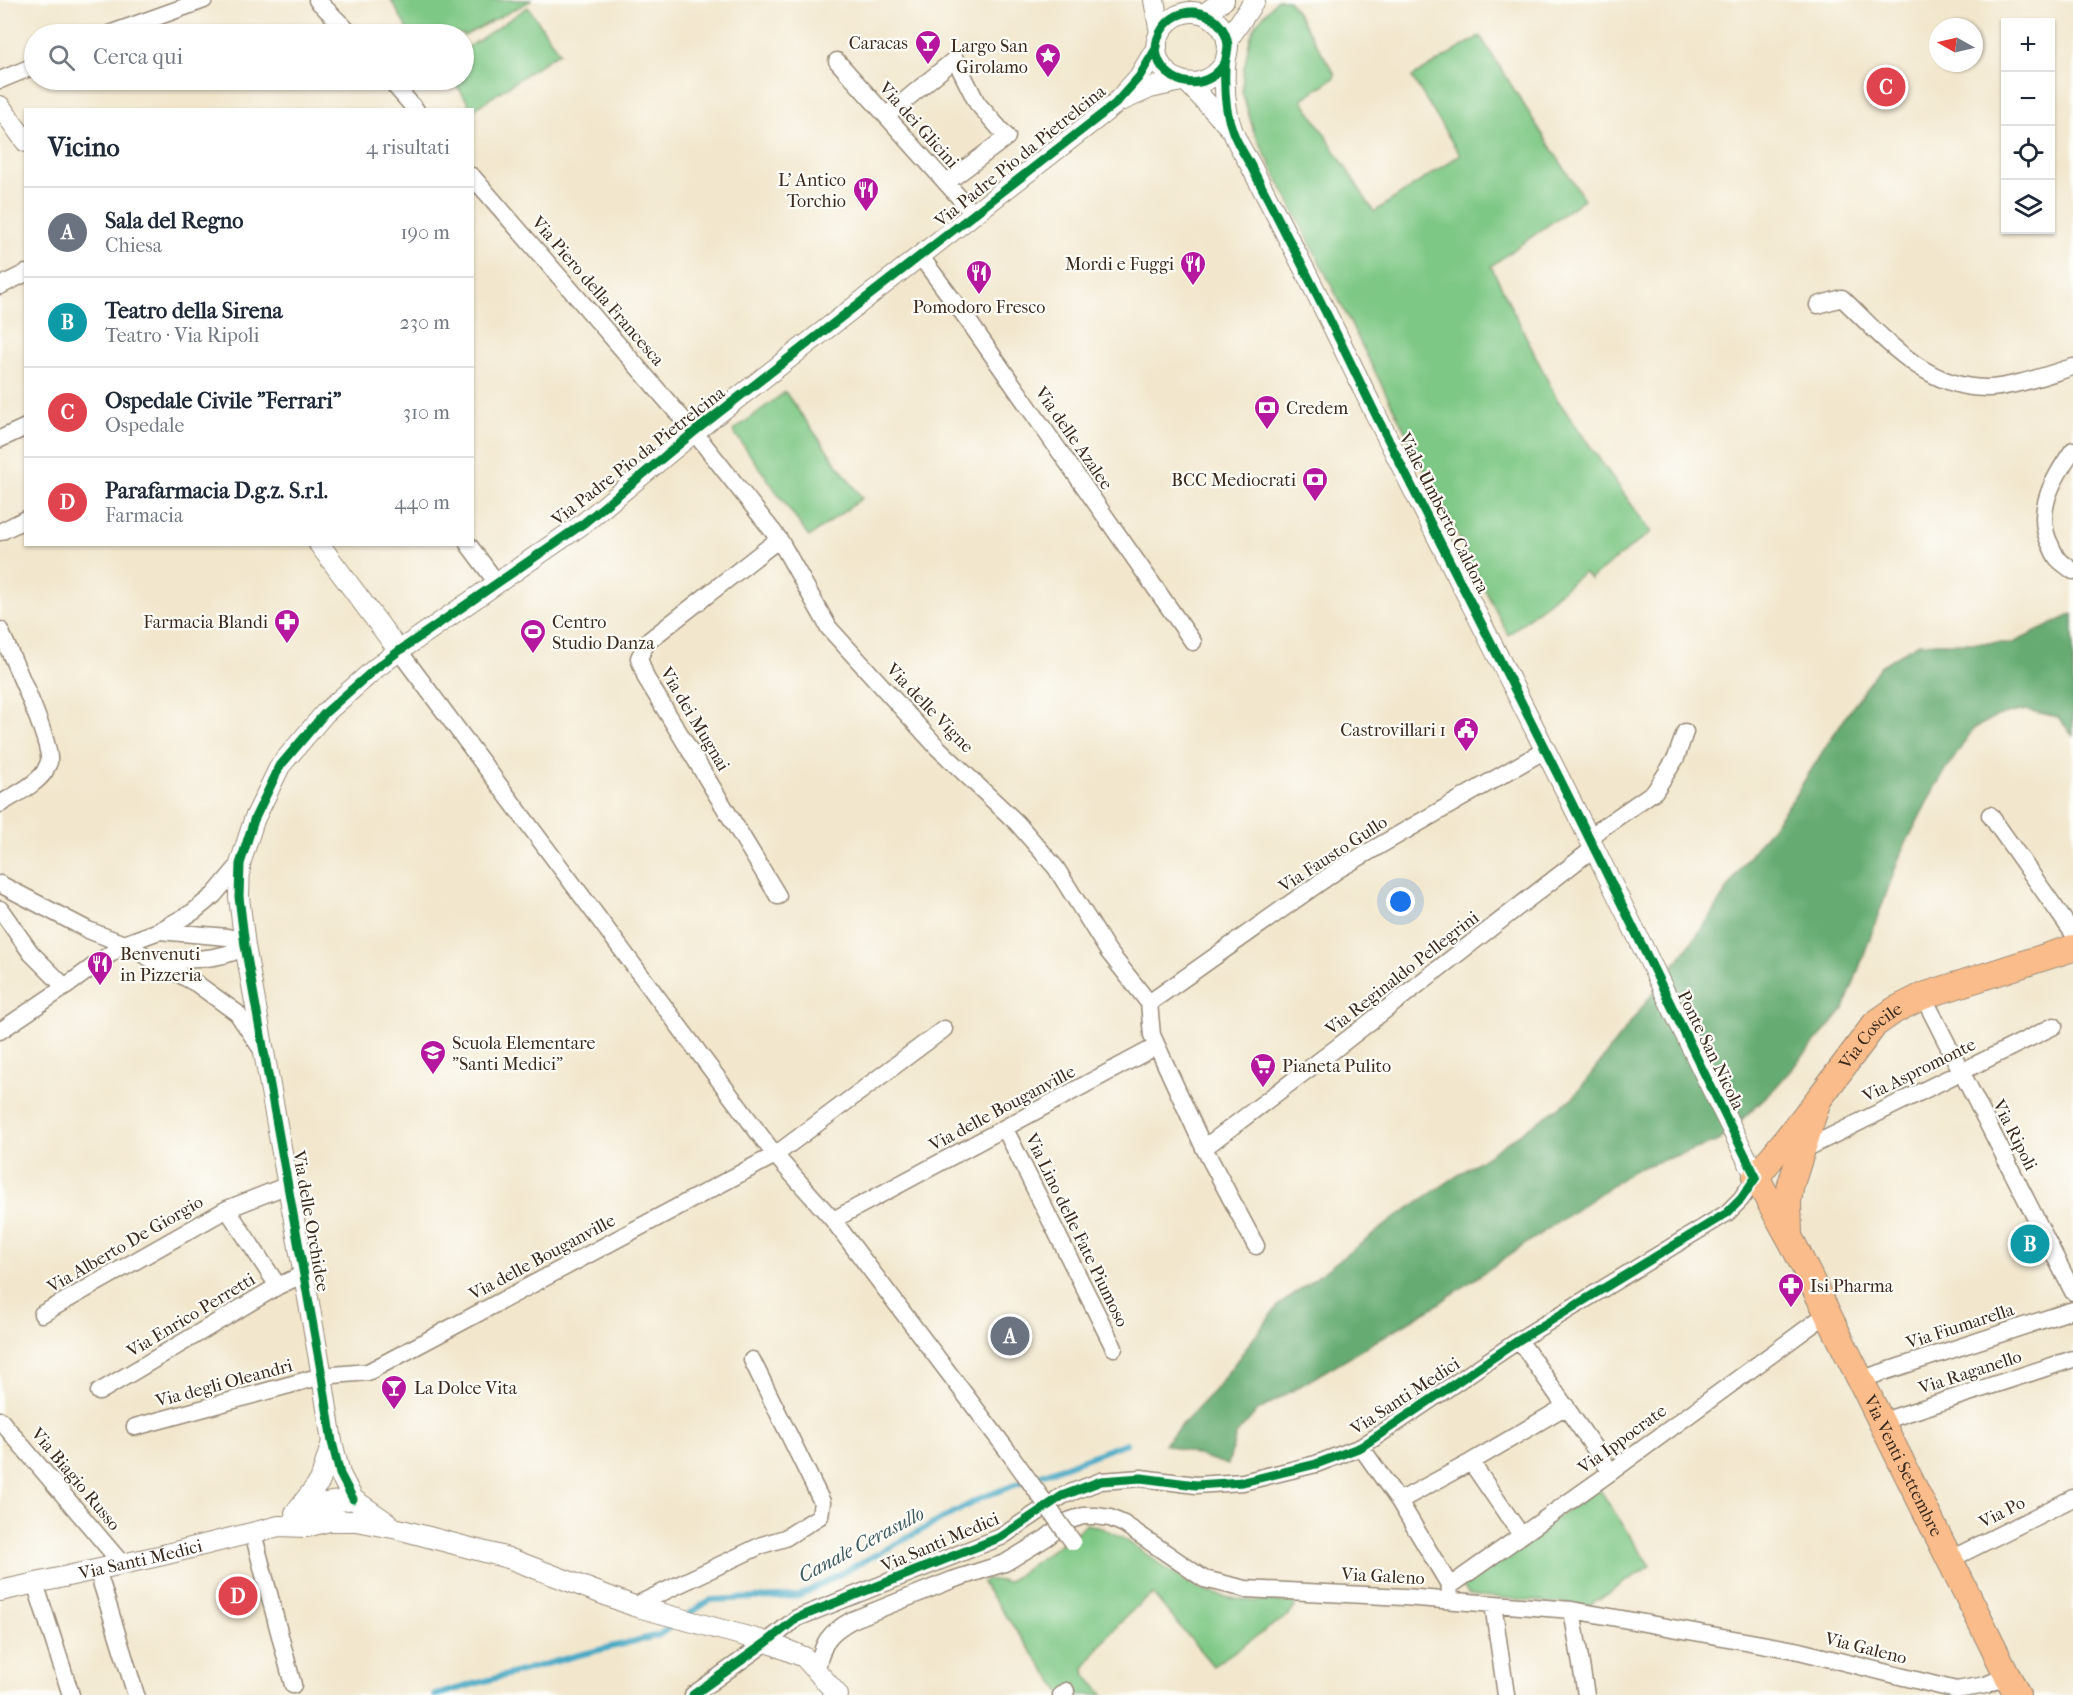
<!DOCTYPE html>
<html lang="it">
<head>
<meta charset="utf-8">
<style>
	:root { --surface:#fff; --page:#f6f6f7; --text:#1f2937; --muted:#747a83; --line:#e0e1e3; --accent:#db2777 }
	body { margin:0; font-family:"IM FELL French Canon",serif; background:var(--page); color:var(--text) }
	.controls { position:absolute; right:18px; top:18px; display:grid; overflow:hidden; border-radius:0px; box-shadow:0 2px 4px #0004 }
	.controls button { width:54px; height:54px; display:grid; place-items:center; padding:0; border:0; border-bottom:2px solid var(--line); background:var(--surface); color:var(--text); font:30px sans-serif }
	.compass { position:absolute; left:1929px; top:18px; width:54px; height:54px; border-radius:50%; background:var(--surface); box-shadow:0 2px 4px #0004; rotate:278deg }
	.you { position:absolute; left:1401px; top:902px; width:21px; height:21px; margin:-15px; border:4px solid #fff; border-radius:50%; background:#1a73e8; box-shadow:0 0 0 9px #1a73e833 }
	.badge { display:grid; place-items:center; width:39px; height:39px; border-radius:50%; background:var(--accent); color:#fff; font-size:20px; font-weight:700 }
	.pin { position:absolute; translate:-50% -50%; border:3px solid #fff; box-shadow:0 2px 6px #0006 }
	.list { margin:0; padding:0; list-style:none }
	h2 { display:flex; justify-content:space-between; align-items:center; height:78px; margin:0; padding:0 24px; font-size:26px }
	h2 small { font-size:20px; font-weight:400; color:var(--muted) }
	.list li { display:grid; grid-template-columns:39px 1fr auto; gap:18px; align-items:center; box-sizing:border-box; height:90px; padding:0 24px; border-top:2px solid var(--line) }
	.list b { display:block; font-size:22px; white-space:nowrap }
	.list p { margin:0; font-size:20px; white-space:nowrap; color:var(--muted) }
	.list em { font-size:20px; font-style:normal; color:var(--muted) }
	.icon { flex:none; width:33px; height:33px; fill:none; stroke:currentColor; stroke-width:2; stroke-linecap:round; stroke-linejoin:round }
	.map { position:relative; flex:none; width:2073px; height:1695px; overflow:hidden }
	.search { position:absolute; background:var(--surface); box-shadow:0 2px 4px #0004; left:24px; top:24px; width:450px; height:66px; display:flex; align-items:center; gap:15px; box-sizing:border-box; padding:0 21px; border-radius:33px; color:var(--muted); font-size:22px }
	.panel { position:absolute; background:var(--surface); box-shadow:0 2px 4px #0004; left:24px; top:108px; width:450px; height:438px; border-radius:0px }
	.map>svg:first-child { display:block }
	.green { fill:#7ec885; stroke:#5c7952; stroke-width:1.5 }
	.forest { fill:#66ac72; stroke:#506b48; stroke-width:1.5 }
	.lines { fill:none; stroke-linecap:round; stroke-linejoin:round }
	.stream { stroke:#44a8c4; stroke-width:6 }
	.minor-casing { stroke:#968876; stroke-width:19 }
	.tertiary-casing { stroke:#968876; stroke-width:22 }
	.primary-casing { stroke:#968876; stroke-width:28 }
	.minor { stroke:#fff; stroke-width:16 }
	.tertiary { stroke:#fff; stroke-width:20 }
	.primary { stroke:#f9bc8a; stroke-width:26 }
	.minor-bridge-casing { stroke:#968876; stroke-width:19; stroke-linecap:butt }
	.minor-bridge { stroke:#fff; stroke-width:16 }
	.cycleway-casing { stroke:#fdfcf7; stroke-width:13 }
	.cycleway { stroke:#00873e; stroke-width:9 }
	.labels { text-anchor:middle; stroke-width:4.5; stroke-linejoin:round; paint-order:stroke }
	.poi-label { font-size:18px; fill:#3b2a1e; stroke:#fdfcf7; text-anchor:end }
	.street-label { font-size:18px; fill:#3b2a1e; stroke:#fdfcf7 }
	.water-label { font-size:20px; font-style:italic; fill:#3f5c60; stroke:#fdfcf7 }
</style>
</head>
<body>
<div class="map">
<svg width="2073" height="1695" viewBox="0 0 2073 1695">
	<rect width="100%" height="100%" fill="#fdfcf7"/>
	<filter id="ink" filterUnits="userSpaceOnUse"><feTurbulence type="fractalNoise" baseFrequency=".0167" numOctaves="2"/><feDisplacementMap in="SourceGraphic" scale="12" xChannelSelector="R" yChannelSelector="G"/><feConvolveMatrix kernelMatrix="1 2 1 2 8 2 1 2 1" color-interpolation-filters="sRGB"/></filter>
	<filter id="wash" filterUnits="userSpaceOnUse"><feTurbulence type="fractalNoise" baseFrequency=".008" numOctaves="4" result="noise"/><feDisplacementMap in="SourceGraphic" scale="24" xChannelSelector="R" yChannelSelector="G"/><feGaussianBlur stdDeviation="1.35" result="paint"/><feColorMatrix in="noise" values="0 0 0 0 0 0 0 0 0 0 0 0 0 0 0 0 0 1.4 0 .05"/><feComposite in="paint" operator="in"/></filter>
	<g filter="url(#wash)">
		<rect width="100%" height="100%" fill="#f2e7cd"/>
		<!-- green -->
		<path class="green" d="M391 0H532L464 36V34H410Z
			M1277 0H1289L1335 74 1334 78 1302 99 1374 212 1460 155 1412 77 1480 36 1584 199 1491 266 1557 399 1651 532 1590 579 1584 572 1508 635 1254 132 1242 92 1243 73 1250 39 1256 24Z
			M528 7 559 52 473 110 453 80H464V50Z
			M785 392 862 498 809 537 733 431Z
			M1598 1487 1650 1566 1588 1606 1469 1595 1464 1588Z
			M1087 1524C1130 1532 1160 1571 1200 1589 1228 1601 1260 1602 1291 1602L1295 1605 1294 1609 1288 1615 1213 1666 1153 1594C1129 1609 1100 1644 1084 1668L1087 1677 1104 1695H1063L982 1583 986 1579 1008 1582Z"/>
		<!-- forest -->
		<path class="forest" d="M2073 614V736L2058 717 2026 710 1997 716 1973 729 1935 787 1901 853 1844 1009 1776 1087 1719 1141 1634 1170 1435 1306 1256 1412 1236 1435 1228 1465 1164 1444 1216 1388 1278 1306 1403 1212 1573 1098 1706 923 1744 863 1791 802 1828 743 1880 666 1919 643H2013Z"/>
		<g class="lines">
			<!-- stream -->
			<path class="stream" d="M686 1616 710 1600 799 1596 983 1497 1126 1443
				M435 1695 575 1656 659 1635 678 1622"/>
		</g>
	</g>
	<g filter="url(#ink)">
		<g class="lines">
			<defs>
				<path id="minor" d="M317 0 351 34
					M109 34 204 0
					M837 61 974 214
					M0 80 34 66
					M390 80 416 110
					M886 116 955 59 977 103 1007 137 946 183
					M472 176 694 432 779 539 829 628 938 748 1017 823 1056 868 1108 951 1149 1003
					M921 257 967 319 1193 642
					M0 286 26 273
					M1818 305 1842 298C1883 337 1925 389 1987 388 2011 388 2049 374 2073 367
					M0 439 26 427
					M2073 450C2053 479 2033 512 2051 546 2053 550 2055 556 2058 559 2062 563 2068 567 2073 571
					M0 532 26 519
					M468 544 497 583
					M0 630C10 654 52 741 49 762 49 763 45 770 45 771 36 785 14 795 0 804
					M399 651 775 1155 833 1220 1010 1454
					M1990 815 2073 933
					M1589 837 1655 791 1676 758 1685 732
					M0 884 88 930 124 944 197 984 237 1013 262 1050
					M778 896 646 678 639 658 647 642 779 539
					M0 909 31 953 65 987
					M157 962C183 959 224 961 245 946L235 939 227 937 159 931
					M1923 996 2073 1292
					M1149 1003 1339 869 1545 750
					M1149 1003 1152 1035 1204 1148 1256 1246
					M0 1031 65 987 124 944 159 931 193 912 214 895 240 864
					M1005 1129 1114 1348
					M1204 1148 1335 1049 1594 848
					M1803 1150 2054 1026
					M227 1209 278 1286
					M833 1220 1157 1046
					M42 1314 227 1209 288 1185
					M1519 1340 1611 1472
					M1859 1380 2073 1310
					M99 1392 278 1286 304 1274
					M0 1420 122 1564
					M1880 1422 2073 1359
					M135 1427 322 1376 368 1372 775 1155 944 1029
					M1361 1447 1399 1501 1450 1586
					M1471 1462 1521 1535
					M1399 1501 1471 1462 1566 1406
					M253 1533 293 1685
					M1949 1560 2073 1498
					M97 1569 136 1695
					M35 1583 71 1695
					M1449 1600 1450 1586 1611 1472 1828 1313
					M1493 1604 1506 1695
					M634 1606 762 1545 785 1538 820 1516 822 1502 752 1360
					M1572 1610 1586 1695
					M816 1670C824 1643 825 1635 852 1620L952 1580 1005 1563 1046 1538 1068 1521 1083 1516H1096L1110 1518 1124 1524 1204 1579 1246 1589 1404 1597 1572 1610 1795 1650 1956 1690 1986 1685 2008 1675
					M693 1695 767 1642 797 1618 1001 1537 1062 1496 1101 1481 1141 1478 1196 1485 1243 1482 1316 1464 1361 1447 1519 1340 1727 1213 1741 1199 1756 1177
					M1061 1695 1066 1691"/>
				<g id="tertiary">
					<path d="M1154 0 1160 33"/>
					<path d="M1204 14 1224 0"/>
					<path d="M1227 41 1255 0"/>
					<path d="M1225 63C1196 108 1136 67 1163 28 1170 18 1182 11 1194 12 1212 13 1226 27 1228 45 1228 53 1225 59 1225 67 1224 88 1225 112 1233 132 1237 143 1244 154 1250 164 1262 188 1275 212 1287 236 1317 292 1344 350 1372 407 1444 552 1519 695 1590 840 1646 952 1699 1065 1756 1177"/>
					<path d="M1188 83 1230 128"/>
					<path d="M1123 100 1150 88 1181 81"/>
					<path d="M0 106 26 142"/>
					<path d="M319 544 399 651"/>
					<path d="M353 1499 340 1474 332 1442 322 1376 245 946 239 897 240 864 254 820 280 766 325 713 376 668 399 651 584 523 694 432 1115 104 1139 77 1157 47"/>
					<path d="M296 1512 326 1503 353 1499 388 1523"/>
					<path d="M295 1513 320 1481 332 1442"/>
					<path id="s1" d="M0 1591 163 1555 279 1526 306 1527 329 1521H357L398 1529 508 1558 634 1606 767 1642 804 1657 838 1695"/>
				</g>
				<g id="primary">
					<path id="s2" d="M1818 1100 1756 1177 1793 1244 2017 1695"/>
					<path id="s3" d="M1789 1234 1788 1201 1791 1184 1818 1100 1875 1024 1895 1010 1923 996 2073 948"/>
				</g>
			</defs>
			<!-- minor casing -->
			<use href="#minor" class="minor-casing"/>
			<!-- tertiary casing -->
			<use href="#tertiary" class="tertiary-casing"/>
			<!-- primary casing -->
			<use href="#primary" class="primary-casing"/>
			<!-- minor -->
			<use href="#minor" class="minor"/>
			<!-- tertiary -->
			<use href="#tertiary" class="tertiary"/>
			<!-- primary -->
			<use href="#primary" class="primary"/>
			<defs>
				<path id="minor-bridge" d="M1010 1454 1073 1542"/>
			</defs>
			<!-- minor-bridge casing -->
			<use href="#minor-bridge" class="minor-bridge-casing"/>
			<!-- minor-bridge -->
			<use href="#minor-bridge" class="minor-bridge"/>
			<defs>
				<path id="cycleway" d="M353 1499 340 1474 332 1442 322 1376 245 946 239 897 240 864 254 820 280 766 325 713 376 668 399 651 584 523 694 432 1115 104 1139 77 1157 47
					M693 1695 767 1642 797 1618 1001 1537 1062 1496 1101 1481 1141 1478 1196 1485 1243 1482 1316 1464 1361 1447 1519 1340 1727 1213 1741 1199 1756 1177C1699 1065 1646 952 1590 840 1519 695 1444 552 1372 407 1344 350 1317 292 1287 236 1275 212 1262 188 1250 164 1244 154 1237 143 1233 132 1225 112 1224 88 1225 67 1225 59 1228 53 1228 45 1226 27 1212 13 1194 12 1182 11 1170 18 1163 28 1136 67 1196 108 1225 63"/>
			</defs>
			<!-- cycleway casing -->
			<use href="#cycleway" class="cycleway-casing"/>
			<!-- cycleway -->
			<use href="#cycleway" class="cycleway"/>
		</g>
	</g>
	<!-- icons -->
	<defs>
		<symbol id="bar-pin" viewBox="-11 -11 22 30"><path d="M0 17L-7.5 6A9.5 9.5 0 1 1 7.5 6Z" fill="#b5179e" stroke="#fdfcf7"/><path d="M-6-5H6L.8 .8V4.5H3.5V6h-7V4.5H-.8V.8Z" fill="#fff"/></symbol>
		<symbol id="sight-pin" viewBox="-11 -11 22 30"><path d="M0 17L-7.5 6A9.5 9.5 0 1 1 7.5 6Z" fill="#b5179e" stroke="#fdfcf7"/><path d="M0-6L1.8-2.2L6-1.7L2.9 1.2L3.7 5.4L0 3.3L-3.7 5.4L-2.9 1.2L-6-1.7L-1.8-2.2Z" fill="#fff"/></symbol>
		<symbol id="restaurant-pin" viewBox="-11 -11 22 30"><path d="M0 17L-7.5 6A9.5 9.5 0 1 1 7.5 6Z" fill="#b5179e" stroke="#fdfcf7"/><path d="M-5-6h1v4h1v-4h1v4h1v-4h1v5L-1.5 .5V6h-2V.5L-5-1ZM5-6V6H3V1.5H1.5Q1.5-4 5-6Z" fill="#fff"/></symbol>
		<symbol id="bank-pin" viewBox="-11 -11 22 30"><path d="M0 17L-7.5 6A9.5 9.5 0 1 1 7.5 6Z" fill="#b5179e" stroke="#fdfcf7"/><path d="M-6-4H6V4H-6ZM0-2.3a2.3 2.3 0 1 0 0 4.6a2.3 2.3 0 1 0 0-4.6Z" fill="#fff"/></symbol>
		<symbol id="pharmacy-pin" viewBox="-11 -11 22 30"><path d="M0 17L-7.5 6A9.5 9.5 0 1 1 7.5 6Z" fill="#b5179e" stroke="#fdfcf7"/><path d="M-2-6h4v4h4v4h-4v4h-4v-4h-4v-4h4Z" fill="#fff"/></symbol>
		<symbol id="stadium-pin" viewBox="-11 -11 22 30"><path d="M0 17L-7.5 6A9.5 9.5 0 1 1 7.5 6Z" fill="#b5179e" stroke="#fdfcf7"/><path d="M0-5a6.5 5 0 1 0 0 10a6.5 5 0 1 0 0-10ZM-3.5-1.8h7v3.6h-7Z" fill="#fff"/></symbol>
		<symbol id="civic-pin" viewBox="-11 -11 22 30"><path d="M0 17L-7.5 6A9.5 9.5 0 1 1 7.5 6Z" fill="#b5179e" stroke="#fdfcf7"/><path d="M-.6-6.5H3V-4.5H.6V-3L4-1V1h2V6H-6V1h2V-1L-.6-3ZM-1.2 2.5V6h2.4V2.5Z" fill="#fff"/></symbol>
		<symbol id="school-pin" viewBox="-11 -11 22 30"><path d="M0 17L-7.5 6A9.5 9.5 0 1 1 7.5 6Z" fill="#b5179e" stroke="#fdfcf7"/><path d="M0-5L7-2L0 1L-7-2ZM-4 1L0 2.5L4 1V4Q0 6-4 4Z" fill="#fff"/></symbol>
		<symbol id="supermarket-pin" viewBox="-11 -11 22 30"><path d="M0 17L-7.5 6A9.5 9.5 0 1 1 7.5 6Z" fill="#b5179e" stroke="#fdfcf7"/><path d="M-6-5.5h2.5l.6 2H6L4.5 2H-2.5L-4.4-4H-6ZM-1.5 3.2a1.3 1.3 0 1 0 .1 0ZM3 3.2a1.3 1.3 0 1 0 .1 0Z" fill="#fff"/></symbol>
	</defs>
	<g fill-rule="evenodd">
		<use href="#bar-pin" x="913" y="28" width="30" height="40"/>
		<use href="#sight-pin" x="1033" y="41" width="30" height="40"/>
		<use href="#restaurant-pin" x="851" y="175" width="30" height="40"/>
		<use href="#restaurant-pin" x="1178" y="249" width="30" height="40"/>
		<use href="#restaurant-pin" x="964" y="258" width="30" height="40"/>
		<use href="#bank-pin" x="1252" y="393" width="30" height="40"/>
		<use href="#bank-pin" x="1300" y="465" width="30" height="40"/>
		<use href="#pharmacy-pin" x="272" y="607" width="30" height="40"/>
		<use href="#stadium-pin" x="518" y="617" width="30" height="40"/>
		<use href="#civic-pin" x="1451" y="715" width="30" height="40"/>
		<use href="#restaurant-pin" x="85" y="949" width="30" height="40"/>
		<use href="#school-pin" x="418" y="1038" width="30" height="40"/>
		<use href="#supermarket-pin" x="1248" y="1051" width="30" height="40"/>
		<use href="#pharmacy-pin" x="1776" y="1271" width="30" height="40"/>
		<use href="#bar-pin" x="379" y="1373" width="30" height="40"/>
	</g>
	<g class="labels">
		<!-- poi labels -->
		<g class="poi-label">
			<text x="908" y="49">Caracas</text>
			<text x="1028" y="52">Largo San<tspan x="1028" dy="21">Girolamo</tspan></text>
			<text x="846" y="186">L' Antico<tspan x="846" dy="21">Torchio</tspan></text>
			<text x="1174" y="270">Mordi e Fuggi</text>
			<text x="979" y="313" text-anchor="middle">Pomodoro Fresco</text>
			<text x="1286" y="414" text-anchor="start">Credem</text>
			<text x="1296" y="486">BCC Mediocrati</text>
			<text x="268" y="628">Farmacia Blandi</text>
			<text x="552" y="628" text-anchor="start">Centro<tspan x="552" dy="21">Studio Danza</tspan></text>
			<text x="1446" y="736">Castrovillari 1</text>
			<text x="120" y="960" text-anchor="start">Benvenuti<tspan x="120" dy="21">in Pizzeria</tspan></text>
			<text x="452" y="1049" text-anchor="start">Scuola Elementare<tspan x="452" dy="21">"Santi Medici"</tspan></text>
			<text x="1282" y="1072" text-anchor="start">Pianeta Pulito</text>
			<text x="1810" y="1292" text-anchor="start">Isi Pharma</text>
			<text x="414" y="1394" text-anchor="start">La Dolce Vita</text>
		</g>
		<!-- street labels -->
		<g class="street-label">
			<text transform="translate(919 125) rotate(48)" y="6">Via dei Glicini</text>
			<text transform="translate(1020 156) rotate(-39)" y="6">Via Padre Pio da Pietrelcina</text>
			<text transform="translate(598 291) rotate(49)" y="6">Via Piero della Francesca</text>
			<text transform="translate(1074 438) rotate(55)" y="6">Via delle Azalee</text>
			<text transform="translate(638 456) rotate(-38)" y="6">Via Padre Pio da Pietrelcina</text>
			<text transform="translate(1444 513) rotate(63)" y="6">Viale Umberto Caldora</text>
			<text transform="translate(930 708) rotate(46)" y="6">Via delle Vigne</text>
			<text transform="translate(695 719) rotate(59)" y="6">Via dei Mugnai</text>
			<text transform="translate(1333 854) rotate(-33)" y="6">Via Fausto Gullo</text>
			<text transform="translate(1402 973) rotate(-38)" y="6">Via Reginaldo Pellegrini</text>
			<text dy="6" stroke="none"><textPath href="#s3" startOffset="222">Via Coscile</textPath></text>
			<text transform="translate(1711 1050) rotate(64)" y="6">Ponte San Nicola</text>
			<text transform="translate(1919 1070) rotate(-26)" y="6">Via Aspromonte</text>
			<text transform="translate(1002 1108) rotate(-28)" y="6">Via delle Bouganville</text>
			<text transform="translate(2015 1135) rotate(63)" y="6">Via Ripoli</text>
			<text transform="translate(311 1221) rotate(80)" y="6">Via delle Orchidee</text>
			<text transform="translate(1077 1230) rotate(64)" y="6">Via Lino delle Fate Piumoso</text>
			<text transform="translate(125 1244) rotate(-30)" y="6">Via Alberto De Giorgio</text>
			<text transform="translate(542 1257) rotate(-28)" y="6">Via delle Bouganville</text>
			<text transform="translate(191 1315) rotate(-31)" y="6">Via Enrico Perretti</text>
			<text transform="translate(1960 1326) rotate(-18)" y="6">Via Fiumarella</text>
			<text transform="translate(1970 1372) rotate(-18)" y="6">Via Raganello</text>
			<text transform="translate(224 1383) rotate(-15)" y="6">Via degli Oleandri</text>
			<text transform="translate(1405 1396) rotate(-33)" y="6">Via Santi Medici</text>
			<text transform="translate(1622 1439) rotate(-36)" y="6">Via Ippocrate</text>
			<text dy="6" stroke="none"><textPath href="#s2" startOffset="423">Via Venti Settembre</textPath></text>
			<text transform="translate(76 1479) rotate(50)" y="6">Via Biagio Russo</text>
			<text transform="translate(2002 1512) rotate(-27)" y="6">Via Po</text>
			<text transform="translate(940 1542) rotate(-23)" y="6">Via Santi Medici</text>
			<text dy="6" stroke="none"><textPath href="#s1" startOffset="144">Via Santi Medici</textPath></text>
			<text transform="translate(1383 1576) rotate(3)" y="6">Via Galeno</text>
			<text transform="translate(1866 1648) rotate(14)" y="6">Via Galeno</text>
		</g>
		<!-- water labels -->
		<g class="water-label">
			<text transform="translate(861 1544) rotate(-28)" y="7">Canale Cerasullo</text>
		</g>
	</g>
</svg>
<div class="controls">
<button>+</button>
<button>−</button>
<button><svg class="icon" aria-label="locate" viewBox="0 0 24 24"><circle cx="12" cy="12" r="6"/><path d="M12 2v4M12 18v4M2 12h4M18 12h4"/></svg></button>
<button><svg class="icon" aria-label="layers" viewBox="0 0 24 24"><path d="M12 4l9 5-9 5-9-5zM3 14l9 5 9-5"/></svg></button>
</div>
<svg class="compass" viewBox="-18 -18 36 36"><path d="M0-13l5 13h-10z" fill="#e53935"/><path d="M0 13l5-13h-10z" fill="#747a83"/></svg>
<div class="you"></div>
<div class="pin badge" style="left:1010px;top:1336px;background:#6b7280">A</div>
<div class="pin badge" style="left:2030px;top:1244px;background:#0f9aa8">B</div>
<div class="pin badge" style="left:1886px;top:87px;background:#e0444e">C</div>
<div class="pin badge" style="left:238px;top:1596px;background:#e0444e">D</div>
<div class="search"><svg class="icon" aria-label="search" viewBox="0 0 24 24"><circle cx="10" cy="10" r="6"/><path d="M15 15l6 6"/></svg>Cerca qui</div>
<section class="panel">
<h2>Vicino<small>4 risultati</small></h2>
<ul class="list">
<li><span class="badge" style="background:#6b7280">A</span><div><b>Sala del Regno</b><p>Chiesa</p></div><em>190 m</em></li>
<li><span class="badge" style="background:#0f9aa8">B</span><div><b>Teatro della Sirena</b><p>Teatro · Via Ripoli</p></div><em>230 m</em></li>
<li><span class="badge" style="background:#e0444e">C</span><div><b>Ospedale Civile &quot;Ferrari&quot;</b><p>Ospedale</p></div><em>310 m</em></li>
<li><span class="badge" style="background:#e0444e">D</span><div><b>Parafarmacia D.g.z. S.r.l.</b><p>Farmacia</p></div><em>440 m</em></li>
</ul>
</section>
</div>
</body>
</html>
